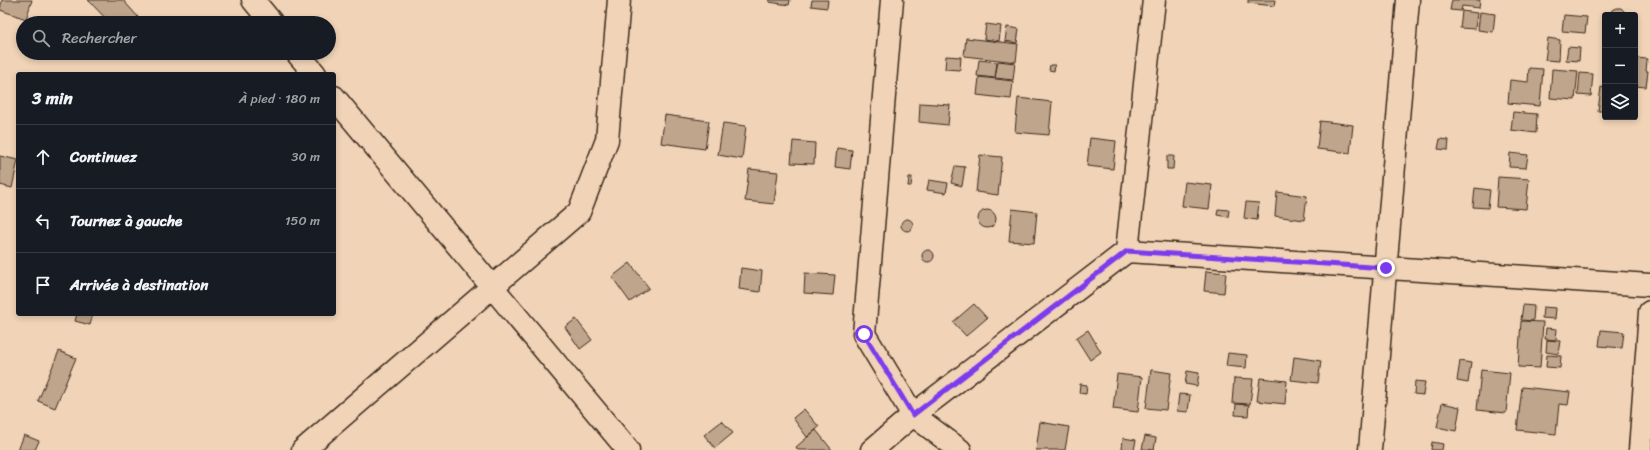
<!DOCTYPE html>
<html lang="fr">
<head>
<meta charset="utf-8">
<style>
	:root { --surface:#171b24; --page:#242831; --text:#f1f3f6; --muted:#9ea1a6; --line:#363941 }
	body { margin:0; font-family:Sriracha,sans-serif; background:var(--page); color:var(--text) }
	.controls { position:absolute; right:12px; top:12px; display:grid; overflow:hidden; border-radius:4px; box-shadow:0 2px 6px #0003 }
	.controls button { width:36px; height:36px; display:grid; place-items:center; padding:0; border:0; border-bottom:1px solid var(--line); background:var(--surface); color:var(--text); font:20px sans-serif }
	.stop { position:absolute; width:12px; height:12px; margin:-9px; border:3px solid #7c3aed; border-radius:50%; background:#fff }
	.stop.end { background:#7c3aed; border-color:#fff; box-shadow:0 1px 4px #0008 }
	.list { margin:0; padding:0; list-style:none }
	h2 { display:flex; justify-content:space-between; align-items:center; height:52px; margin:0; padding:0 16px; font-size:17px }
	h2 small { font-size:13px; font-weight:400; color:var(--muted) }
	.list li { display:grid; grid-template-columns:26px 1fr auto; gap:12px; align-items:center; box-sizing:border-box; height:64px; padding:0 16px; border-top:1px solid var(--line) }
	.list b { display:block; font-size:15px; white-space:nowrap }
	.list em { font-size:13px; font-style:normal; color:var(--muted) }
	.icon { flex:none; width:22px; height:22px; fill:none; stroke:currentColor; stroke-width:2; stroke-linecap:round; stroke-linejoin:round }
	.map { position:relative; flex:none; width:1650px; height:450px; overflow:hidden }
	.search { position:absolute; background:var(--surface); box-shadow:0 2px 6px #0003; left:16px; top:16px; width:320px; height:44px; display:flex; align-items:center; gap:10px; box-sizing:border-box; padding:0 14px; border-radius:22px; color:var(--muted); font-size:15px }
	.panel { position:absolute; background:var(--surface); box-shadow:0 2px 6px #0003; left:16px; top:72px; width:320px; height:244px; border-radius:4px }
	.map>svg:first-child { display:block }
	.building { fill:#bfa58c; stroke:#3b2a1e }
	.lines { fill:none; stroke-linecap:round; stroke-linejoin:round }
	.minor-casing { stroke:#3b2a1e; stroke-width:25 }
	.minor { stroke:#f1d4b7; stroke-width:22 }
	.route { stroke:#7c3aed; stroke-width:5 }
</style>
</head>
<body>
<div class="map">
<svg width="1650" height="450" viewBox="0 0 1650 450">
	<rect width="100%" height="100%" fill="#f1d4b7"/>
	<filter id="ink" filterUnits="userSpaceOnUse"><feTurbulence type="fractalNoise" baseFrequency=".025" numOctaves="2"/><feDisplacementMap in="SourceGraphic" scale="8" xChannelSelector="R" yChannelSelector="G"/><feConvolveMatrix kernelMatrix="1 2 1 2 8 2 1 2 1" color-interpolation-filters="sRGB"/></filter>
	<g filter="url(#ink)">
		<!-- building -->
		<path class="building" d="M2 0H32L26 19 0 10Z
			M88 0H123L138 17 132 23H110Z
			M769 0H790L789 5 769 2Z
			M812 0H828L827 8 811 6Z
			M1248 0H1275L1274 6 1248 3Z
			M1452 0H1480L1479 8 1462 6 1461 11 1450 10Z
			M1616 8H1621L1625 12V15H1610L1612 10Z
			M1462 11 1477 13 1475 29 1460 28Z
			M1480 12 1495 14 1493 32 1478 30Z
			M1564 15 1587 17 1585 33 1562 31Z
			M986 24 1001 26 999 41 984 39Z
			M1007 27 1019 29 1017 43 1005 41Z
			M966 38 1018 44 1016 62 964 56Z
			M1548 38 1560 40 1559 61 1545 60Z
			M1568 47 1580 48 1579 61 1566 60Z
			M946 56 961 57 960 70 945 69Z
			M1636 58 1647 59 1646 71H1648L1646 87 1635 86Z
			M979 60 997 62 995 78 977 76Z
			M998 61 1015 63 1013 80 995 78Z
			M1050 65H1055L1054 71 1049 70Z
			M1529 68 1543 69 1540 106 1508 103 1510 80 1528 82Z
			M1552 69 1578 71 1575 100 1550 98Z
			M1580 73 1593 74 1591 96 1578 95Z
			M979 77 1013 81 1011 99 977 95Z
			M1601 87 1605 88V111H1598Z
			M1018 98 1052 102 1049 135 1015 132Z
			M920 103 950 105 948 125 919 122Z
			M1513 112 1537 114 1536 133 1511 130Z
			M665 115 709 121 705 149 661 143Z
			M1320 121 1353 125 1350 153 1317 149Z
			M723 123 746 126 742 159 718 155Z
			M1090 138 1116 141 1113 169 1087 166Z
			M1440 139 1449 140 1448 150 1438 149Z
			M793 141 815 143 814 164 791 163Z
			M837 148 852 150 850 169 835 167Z
			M1510 153 1528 155 1526 168 1509 167Z
			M980 155 1002 157 998 195 976 192Z
			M0 156 18 160 12 188 0 185Z
			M1167 156H1174L1173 169H1167Z
			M955 166 965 167 962 186 951 183Z
			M749 169 778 172 774 204 745 201Z
			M909 177H912L911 186H908Z
			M1498 177 1529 179 1526 209 1496 207Z
			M929 180 948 183 946 193 927 190Z
			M1185 182 1212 185 1209 209 1182 206Z
			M1475 188 1490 190 1488 208 1473 207Z
			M1277 192 1307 196 1304 220 1275 216Z
			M1246 202 1259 203 1257 220 1244 218Z
			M1012 209 1037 212 1034 243 1009 241Z
			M1218 209 1229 210 1228 217 1217 215Z
			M978 219a9 9 0 1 1 18 0a9 9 0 1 1-18 0Z
			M901 225a6 6 0 1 1 12 0a6 6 0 1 1-12 0Z
			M922 256a6 6 0 1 1 12 0a6 6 0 1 1-12 0Z
			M630 263 649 288 630 302 612 277Z
			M741 268 762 271 760 292 739 289Z
			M1206 271 1226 273 1224 293 1204 291Z
			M805 273 835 275 833 295 804 293Z
			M974 304 987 318 966 336 953 322Z
			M1523 305 1534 306 1533 321 1521 320Z
			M1543 307 1556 308 1555 319 1542 318Z
			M77 314H93L90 325 75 321Z
			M576 319 592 340 580 349 565 327Z
			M1521 321 1543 322 1540 368 1518 367Z
			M1546 328 1557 329 1556 340 1545 339Z
			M1088 330 1101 352 1090 360 1076 338Z
			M1601 330 1624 332 1622 348 1599 346Z
			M1547 340 1560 341 1558 354 1546 352Z
			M59 351 76 358 55 408 38 401Z
			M1228 353 1247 355 1246 368 1226 366Z
			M1547 355 1561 356 1560 368 1546 367Z
			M1294 357 1321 361 1318 383 1291 380Z
			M1460 361 1471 363 1468 383 1457 381Z
			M1151 370 1171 373 1166 410 1146 408Z
			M1481 370 1510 373 1506 413 1477 410Z
			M1187 371 1199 373 1197 386 1185 384Z
			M1117 374 1142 377 1138 412 1113 409Z
			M1234 378 1253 379 1250 404 1232 403Z
			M1260 378 1287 381 1285 404 1257 401Z
			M1415 381 1425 382 1423 395 1414 394Z
			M1080 384 1087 385 1086 394 1079 393Z
			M1522 387 1570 392 1568 405 1559 404 1556 434 1517 430Z
			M1179 394 1190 395 1188 412 1177 411Z
			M1442 403 1460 407 1456 431 1437 427Z
			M1236 404 1249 405 1248 416 1235 415Z
			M804 409 819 427 807 437 793 418Z
			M722 421 733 433 715 448 704 435Z
			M1040 422 1069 427 1065 450H1036Z
			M816 430 832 450H798L796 447Z
			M24 435 39 441 35 450H18Z
			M1145 436 1156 438 1154 450 1142 449Z
			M1123 438 1136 440 1134 450 1122 449Z
			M1432 442 1443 444 1442 450H1431Z"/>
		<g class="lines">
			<defs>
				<path id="minor" d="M253 0 272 23
					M892 0 864 334 913 415 960 450
					M297 53 315 74
					M334 97 628 450
					M1127 251 1650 285
					M303 450 579 212 607 140 619 0
					M872 450 913 415 1127 251 1154 0
					M1370 450 1408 0
					M1640 450 1650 312"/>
			</defs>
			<!-- minor casing -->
			<use href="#minor" class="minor-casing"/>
			<!-- minor -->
			<use href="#minor" class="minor"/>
		</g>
	</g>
	<g class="lines" filter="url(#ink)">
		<!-- route -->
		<path class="route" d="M864 334 913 415 1127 251 1386 268"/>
	</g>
</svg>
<div class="controls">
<button>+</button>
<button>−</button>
<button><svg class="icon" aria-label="layers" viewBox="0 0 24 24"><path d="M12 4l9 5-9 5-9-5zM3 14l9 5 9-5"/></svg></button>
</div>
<div class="stop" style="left:864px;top:334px"></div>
<div class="stop end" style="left:1386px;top:268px"></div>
<div class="search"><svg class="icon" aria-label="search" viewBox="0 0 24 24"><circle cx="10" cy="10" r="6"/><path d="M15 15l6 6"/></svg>Rechercher</div>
<section class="panel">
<h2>3 min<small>À pied · 180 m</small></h2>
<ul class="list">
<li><svg class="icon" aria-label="ahead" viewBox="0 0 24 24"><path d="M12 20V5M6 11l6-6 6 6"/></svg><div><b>Continuez</b></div><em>30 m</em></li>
<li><svg class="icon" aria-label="left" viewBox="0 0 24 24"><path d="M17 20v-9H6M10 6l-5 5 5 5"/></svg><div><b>Tournez à gauche</b></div><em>150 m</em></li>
<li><svg class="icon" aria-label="arrive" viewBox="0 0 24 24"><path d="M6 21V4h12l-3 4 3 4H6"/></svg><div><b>Arrivée à destination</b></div></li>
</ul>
</section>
</div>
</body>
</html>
